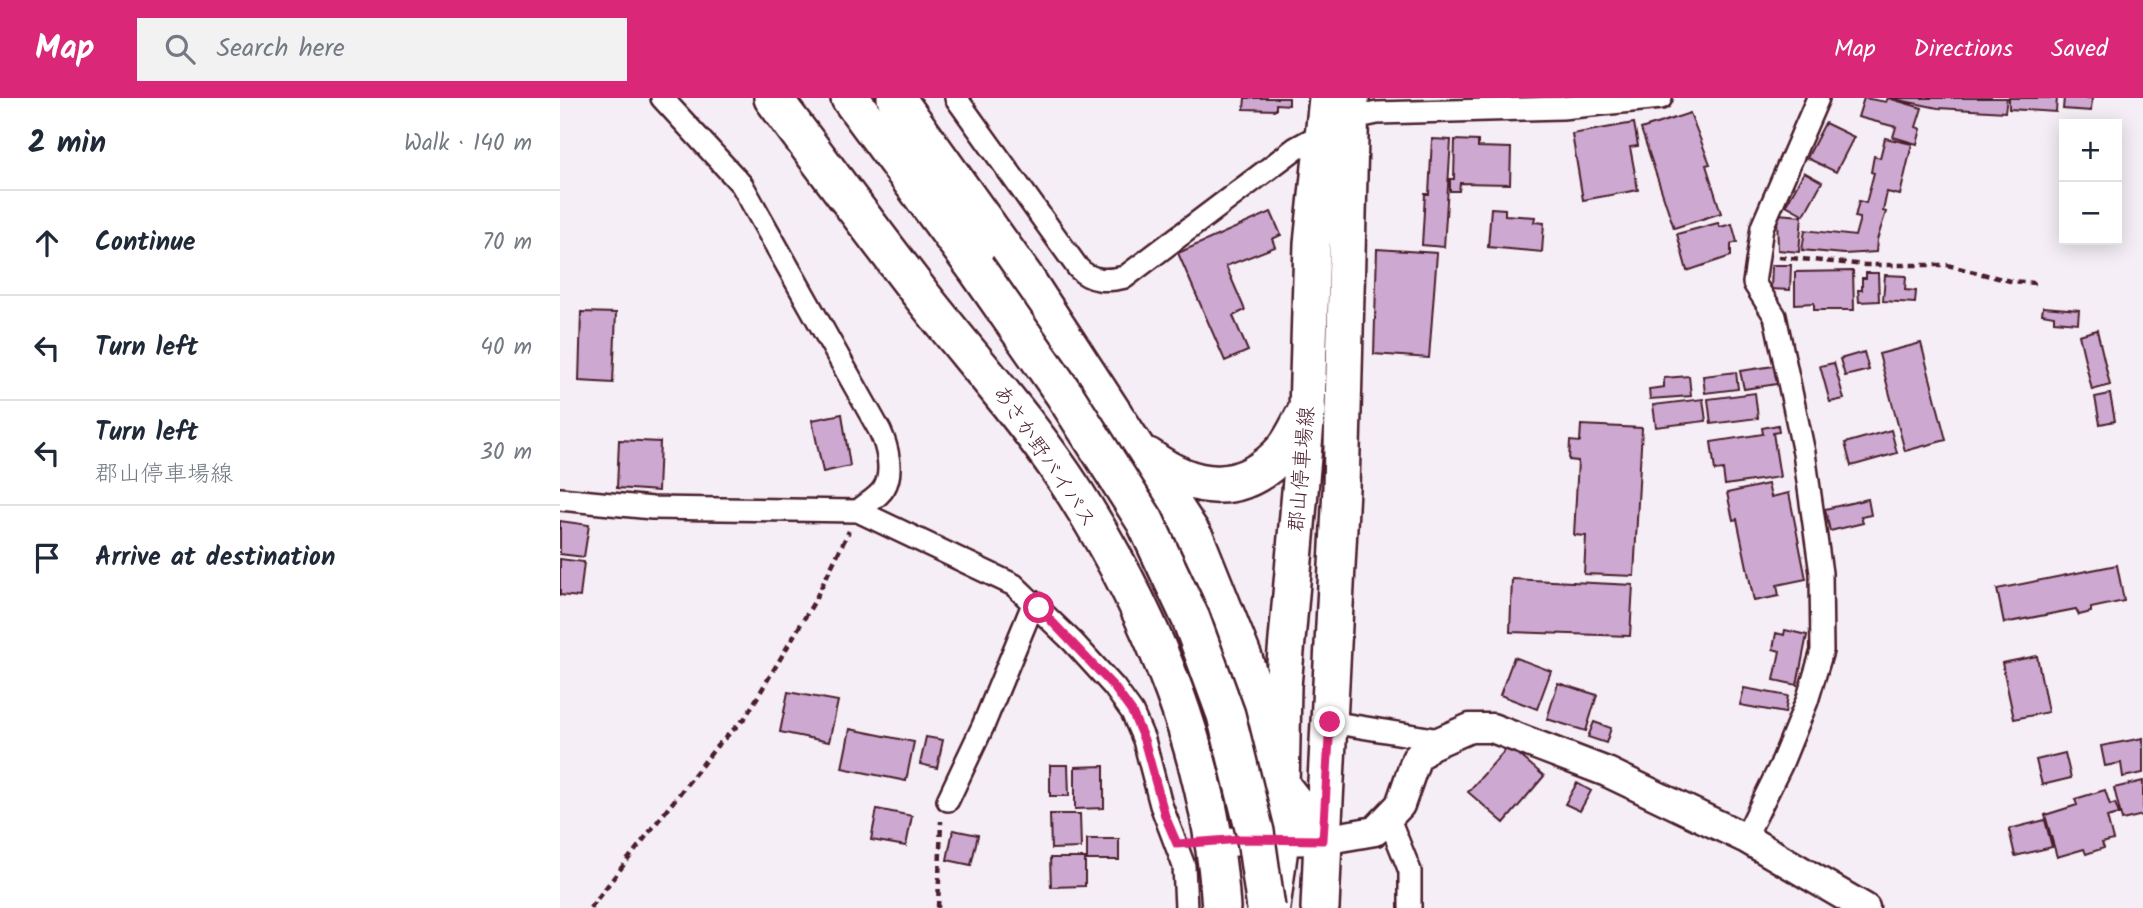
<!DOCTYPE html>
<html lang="en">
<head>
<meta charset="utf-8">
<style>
	:root { --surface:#fff; --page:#f2f2f3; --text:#1f2937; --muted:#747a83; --line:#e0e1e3; --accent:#db2777 }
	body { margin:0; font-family:Kalam,"Klee One",sans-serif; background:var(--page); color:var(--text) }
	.controls { position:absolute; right:21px; top:21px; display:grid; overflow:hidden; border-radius:0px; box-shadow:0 4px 18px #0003 }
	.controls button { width:63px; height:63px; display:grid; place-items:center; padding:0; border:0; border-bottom:2px solid var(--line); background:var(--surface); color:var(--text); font:35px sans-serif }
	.stop { position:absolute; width:21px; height:21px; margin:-16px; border:5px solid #db2777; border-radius:50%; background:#fff }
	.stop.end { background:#db2777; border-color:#fff; box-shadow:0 2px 7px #0008 }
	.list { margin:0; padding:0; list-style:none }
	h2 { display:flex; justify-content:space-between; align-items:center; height:91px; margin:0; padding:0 28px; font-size:30px }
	h2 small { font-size:23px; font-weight:400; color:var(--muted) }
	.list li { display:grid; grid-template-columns:46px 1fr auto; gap:21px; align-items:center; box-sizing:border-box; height:105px; padding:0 28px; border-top:2px solid var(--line) }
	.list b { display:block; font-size:26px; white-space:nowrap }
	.list p { margin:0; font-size:23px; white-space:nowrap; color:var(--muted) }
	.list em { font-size:23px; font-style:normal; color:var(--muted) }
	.icon { flex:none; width:38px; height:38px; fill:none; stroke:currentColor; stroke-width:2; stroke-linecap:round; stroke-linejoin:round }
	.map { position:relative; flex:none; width:1583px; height:810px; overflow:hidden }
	header { display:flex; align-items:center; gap:42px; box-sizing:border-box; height:98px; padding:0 35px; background:var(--accent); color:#fff }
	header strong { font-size:33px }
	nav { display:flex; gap:38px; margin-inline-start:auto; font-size:24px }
	.search { width:490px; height:63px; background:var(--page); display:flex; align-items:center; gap:18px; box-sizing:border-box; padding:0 24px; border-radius:0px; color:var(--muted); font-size:26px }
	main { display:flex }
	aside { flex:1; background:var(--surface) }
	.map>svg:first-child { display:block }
	.building { fill:#cda9d2; stroke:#4a1f2b; stroke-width:2 }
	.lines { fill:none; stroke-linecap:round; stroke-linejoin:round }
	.minor-casing { stroke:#4a1f2b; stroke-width:26 }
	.tertiary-casing { stroke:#4a1f2b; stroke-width:33 }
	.primary-casing { stroke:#4a1f2b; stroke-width:40 }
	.trunk-casing { stroke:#4a1f2b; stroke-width:42 }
	.path { stroke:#4a1f2b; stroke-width:4.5; stroke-dasharray:7 5; stroke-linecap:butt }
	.minor { stroke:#fff; stroke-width:21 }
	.tertiary { stroke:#fff; stroke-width:28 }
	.primary { stroke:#fff; stroke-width:35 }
	.trunk { stroke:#fff; stroke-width:37 }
	.trunk-bridge-casing { stroke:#4a1f2b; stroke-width:42; stroke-linecap:butt }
	.trunk-bridge { stroke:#fff; stroke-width:37 }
	.route { stroke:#db2777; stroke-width:9 }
	.labels { text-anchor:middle; stroke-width:5; stroke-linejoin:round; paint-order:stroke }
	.street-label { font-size:21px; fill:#4a1f2b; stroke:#fff }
</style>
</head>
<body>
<header>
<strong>Map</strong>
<div class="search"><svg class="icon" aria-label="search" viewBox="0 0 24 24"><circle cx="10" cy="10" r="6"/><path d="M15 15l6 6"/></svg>Search here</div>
<nav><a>Map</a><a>Directions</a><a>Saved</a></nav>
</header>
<main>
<aside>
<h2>2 min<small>Walk · 140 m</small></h2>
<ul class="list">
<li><svg class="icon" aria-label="ahead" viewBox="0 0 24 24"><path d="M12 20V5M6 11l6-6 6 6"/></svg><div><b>Continue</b></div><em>70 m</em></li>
<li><svg class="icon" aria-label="left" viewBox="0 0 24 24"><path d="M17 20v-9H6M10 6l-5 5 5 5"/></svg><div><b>Turn left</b></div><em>40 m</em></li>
<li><svg class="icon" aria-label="left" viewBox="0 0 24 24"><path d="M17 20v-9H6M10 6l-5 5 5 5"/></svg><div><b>Turn left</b><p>郡山停車場線</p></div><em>30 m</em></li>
<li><svg class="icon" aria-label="arrive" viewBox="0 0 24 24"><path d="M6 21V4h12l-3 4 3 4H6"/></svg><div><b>Arrive at destination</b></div></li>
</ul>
</aside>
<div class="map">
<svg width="1583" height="810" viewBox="0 0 1583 810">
	<rect width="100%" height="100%" fill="#f5eef6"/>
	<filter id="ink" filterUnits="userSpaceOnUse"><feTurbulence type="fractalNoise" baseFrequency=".0143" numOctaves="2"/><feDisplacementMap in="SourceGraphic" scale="14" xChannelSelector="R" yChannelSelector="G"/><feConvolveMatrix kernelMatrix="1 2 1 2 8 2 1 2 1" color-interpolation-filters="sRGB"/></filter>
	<g filter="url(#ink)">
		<!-- building -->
		<path class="building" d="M685 0H729V7L716 6V12L684 11Z
			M1304 0 1326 4 1328 0 1362 10 1356 29 1361 31 1357 46 1333 39 1336 29 1298 19Z
			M1329 0H1447L1445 14 1378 10Z
			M1449 0H1497L1496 14 1449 11Z
			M1504 0H1532L1531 13 1503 11Z
			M1130 15 1150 66 1146 67 1161 115 1114 130 1081 31Z
			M1074 25 1078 48 1070 49 1078 92 1023 102 1012 36Z
			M1265 25 1294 39 1276 74 1247 60Z
			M1325 40 1352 46 1340 97 1327 94 1323 113 1326 114 1317 142 1316 154 1284 156 1242 152 1245 132 1295 138 1300 120 1295 119 1299 103 1306 105 1314 75 1311 74 1314 58 1320 60Z
			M872 41 891 42 884 149 862 147 865 96H869Z
			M895 42 918 43V49L951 50 950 86 900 85 899 93H890V81H894Z
			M1244 74 1262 84 1244 117 1226 107Z
			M931 110 945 111V117L975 119 974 124 984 125 982 154 928 149Z
			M711 114 721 137 712 141 715 149 666 168 685 212 673 218 688 253 665 263 618 155Z
			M1217 116 1242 118 1239 154 1218 152Z
			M1158 125 1160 129 1172 126 1177 144 1171 146V158L1127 173 1117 136Z
			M817 151 877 155 869 260 814 256Z
			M1212 167H1231L1230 192 1211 191Z
			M1293 173 1294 212H1254V205L1235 206V174Z
			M1306 175H1318L1319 203 1299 204 1298 192H1302V180H1306Z
			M1325 177 1346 178 1345 192 1356 193 1355 205 1323 203Z
			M1483 209 1519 212 1518 225 1494 223V218L1482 216Z
			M21 214 56 215 53 285 19 283Z
			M1537 232 1550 287 1532 292 1519 237Z
			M1361 245 1386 342 1345 353 1319 256Z
			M1304 254 1309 272 1285 278 1280 261Z
			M1274 265 1284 301 1270 304 1260 268Z
			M1214 268 1217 286 1184 291 1180 273Z
			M1176 274 1178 291 1145 295 1143 278Z
			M1129 278 1131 298 1090 301 1089 291 1104 289V280Z
			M1195 295 1198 320 1151 326 1148 301Z
			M1550 296 1555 323 1540 326 1535 299Z
			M1143 301 1146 323 1096 329 1093 307Z
			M282 316 290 368 263 374 252 322Z
			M1021 327 1082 330 1074 478 1024 476 1026 438 1014 437 1018 363 1009 362 1010 343 1020 344Z
			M1218 327 1219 334 1213 335 1220 379 1165 387 1163 372 1155 373 1151 344 1203 336 1202 330Z
			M1331 332 1337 355 1291 368 1285 345Z
			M59 342 100 344 98 393 57 390Z
			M1208 386 1211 399 1229 395 1246 481 1217 487 1219 498 1194 503 1177 421 1173 422 1167 395Z
			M1308 401 1311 417 1301 419 1303 425 1270 433 1265 411Z
			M0 423 29 427 24 459 0 456Z
			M0 461 24 464 20 499 0 497Z
			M1557 467 1564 503 1531 510V514L1519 517 1516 511 1444 525 1437 491Z
			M952 481 1073 487 1070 538 950 534Z
			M1225 532 1247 537 1237 587 1214 582 1220 553 1213 551 1216 535 1224 537Z
			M1477 558 1488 614 1454 621 1442 565Z
			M954 559 991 573 977 611 940 597Z
			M998 585 1037 597 1026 633 987 621Z
			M1184 590 1228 598 1225 615 1180 607Z
			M228 594 278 603 269 644 220 634Z
			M1034 624 1051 630 1046 645 1028 639Z
			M290 631 354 644 346 683 282 670Z
			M366 639 383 642 377 670 360 666Z
			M1583 640V675L1563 679 1561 665 1545 668 1541 648Z
			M949 648 984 678 944 725 908 694Z
			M1505 655 1511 680 1482 687 1476 662Z
			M490 667H508L509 698H490Z
			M544 668V710L515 711V669Z
			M1583 683V717L1562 722 1554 690Z
			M1017 685 1031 693 1020 713 1005 706Z
			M1545 692 1550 707 1555 705 1559 716 1547 719 1553 742 1542 745 1544 750 1526 756 1524 751 1497 759 1485 717 1517 707 1515 701Z
			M317 711 352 718 346 748 311 742Z
			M490 716H520L521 750 491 751Z
			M1485 722 1492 749 1455 758 1449 731Z
			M393 732 418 737 411 767 387 762Z
			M527 741H559V762H527Z
			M490 760H525V788L491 789Z"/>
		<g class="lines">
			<defs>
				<path id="minor" d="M102 0 182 87 320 333C327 348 334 374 324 390 319 399 306 406 298 413
					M396 0 518 170C531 184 548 183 565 179L736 50 789 21 817 15 1002 10 1101 0
					M0 401 92 410 298 413 454 487 513 544 554 589 572 614 584 642 601 707 624 768 626 810
					M770 624 880 642
					M388 702 423 628 474 504
					M829 721 850 773V810
					M1185 740 1221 667 1247 603 1262 553 1261 475 1244 355 1215 218 1194 185 1202 129 1258 0"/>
				<path id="tertiary" d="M651 744 763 742 815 733 840 707 856 661 869 648 910 630H932L1047 674 1185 740 1305 810"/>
				<path id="primary" d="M720 742 723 588 747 313 752 146 767 0
					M763 742 781 390 791 0"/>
				<path id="trunk" d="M213 0C263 67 312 133 363 199 414 264 470 325 515 395 594 519 652 662 661 810
					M290 0 416 170
					M336 0 464 179 636 443 683 560 700 612 710 668 721 688 763 742 760 810
					M588 359C635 394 683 399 725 351 734 340 740 325 747 313
					M711 809 720 742"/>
			</defs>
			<!-- minor casing -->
			<use href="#minor" class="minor-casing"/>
			<!-- tertiary casing -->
			<use href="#tertiary" class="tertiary-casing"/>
			<!-- primary casing -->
			<use href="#primary" class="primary-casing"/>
			<!-- trunk casing -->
			<use href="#trunk" class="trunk-casing"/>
			<!-- path -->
			<path class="path" d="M1219 159 1306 167H1387L1450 183 1475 185
				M30 810 156 649 185 620 254 504 289 433
				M378 810 381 723"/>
			<!-- minor -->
			<use href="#minor" class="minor"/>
			<!-- tertiary -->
			<use href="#tertiary" class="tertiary"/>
			<!-- primary -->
			<use href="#primary" class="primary"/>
			<!-- trunk -->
			<use href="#trunk" class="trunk"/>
			<defs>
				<path id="trunk-bridge" d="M416 170 504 296 585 423 631 521 666 617 695 734 706 810"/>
			</defs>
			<!-- trunk-bridge casing -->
			<use href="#trunk-bridge" class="trunk-bridge-casing"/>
			<!-- trunk-bridge -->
			<use href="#trunk-bridge" class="trunk-bridge"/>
		</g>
	</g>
	<g class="lines" filter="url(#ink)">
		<!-- route -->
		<path class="route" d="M479 510 554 589 572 614 584 642 605 718 617 746 681 741 763 742 770 624"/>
	</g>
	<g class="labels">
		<!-- street labels -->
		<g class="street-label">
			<text transform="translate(485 358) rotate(56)" y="7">あさか野バイパス</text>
			<text transform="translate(741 371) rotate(-85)" y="7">郡山停車場線</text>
		</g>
	</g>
</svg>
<div class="controls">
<button>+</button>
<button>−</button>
</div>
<div class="stop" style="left:479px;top:510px"></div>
<div class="stop end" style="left:770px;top:624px"></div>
</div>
</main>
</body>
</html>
